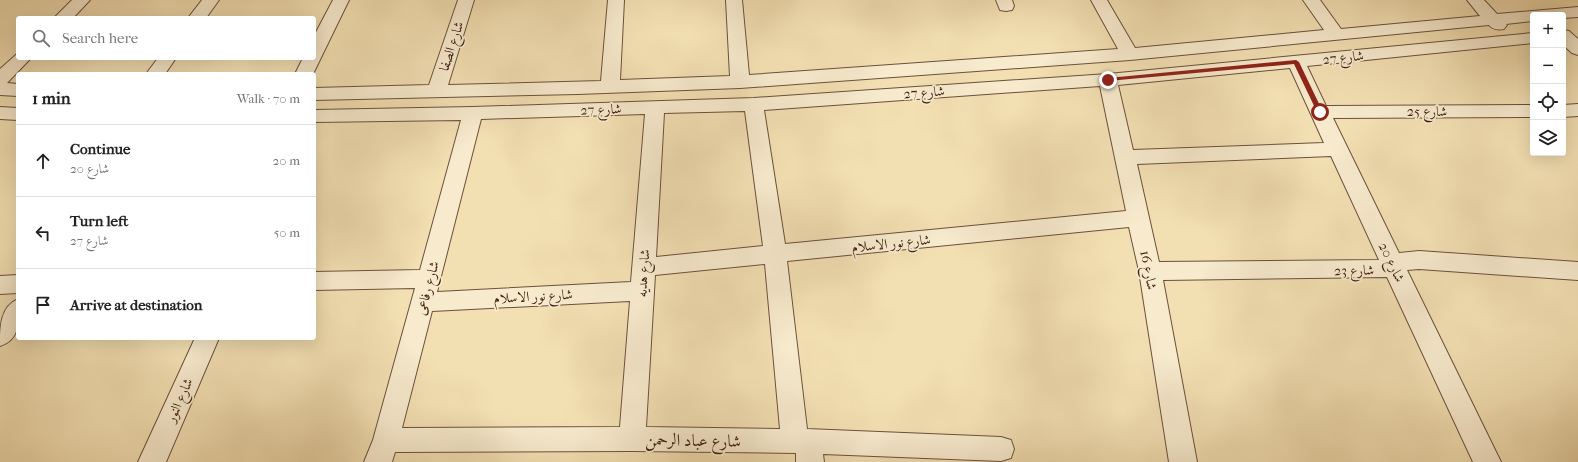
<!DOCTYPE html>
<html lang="en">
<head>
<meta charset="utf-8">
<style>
	:root { --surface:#fff; --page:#f6f6f6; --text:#222; --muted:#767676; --line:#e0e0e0 }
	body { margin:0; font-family:"IM FELL French Canon",Amiri,serif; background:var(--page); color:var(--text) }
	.controls { position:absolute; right:12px; top:12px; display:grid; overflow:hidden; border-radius:4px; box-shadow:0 4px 16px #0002 }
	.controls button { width:36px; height:36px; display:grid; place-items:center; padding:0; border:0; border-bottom:1px solid var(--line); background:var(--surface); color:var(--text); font:20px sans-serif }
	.stop { position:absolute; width:12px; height:12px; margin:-9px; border:3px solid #8f2418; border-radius:50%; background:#fff }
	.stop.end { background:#8f2418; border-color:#fff; box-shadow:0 1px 4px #0008 }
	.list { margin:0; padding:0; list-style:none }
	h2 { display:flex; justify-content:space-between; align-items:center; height:52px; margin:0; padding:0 16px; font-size:17px }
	h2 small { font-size:13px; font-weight:400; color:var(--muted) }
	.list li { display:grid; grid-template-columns:26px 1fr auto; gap:12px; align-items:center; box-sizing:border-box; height:72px; padding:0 16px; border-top:1px solid var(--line) }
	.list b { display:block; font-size:15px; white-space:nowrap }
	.list p { margin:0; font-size:13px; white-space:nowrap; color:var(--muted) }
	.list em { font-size:13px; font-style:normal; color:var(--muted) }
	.icon { flex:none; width:22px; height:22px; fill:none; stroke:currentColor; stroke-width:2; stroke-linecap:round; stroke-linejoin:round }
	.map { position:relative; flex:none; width:1578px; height:462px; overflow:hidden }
	.search { position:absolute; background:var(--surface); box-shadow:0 4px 16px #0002; left:16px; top:16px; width:300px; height:44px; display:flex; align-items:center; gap:10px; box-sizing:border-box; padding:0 14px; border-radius:4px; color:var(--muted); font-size:15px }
	.panel { position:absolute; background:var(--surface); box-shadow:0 4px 16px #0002; left:16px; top:72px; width:300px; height:268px; border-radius:4px }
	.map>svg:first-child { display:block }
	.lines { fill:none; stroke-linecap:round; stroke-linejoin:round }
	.minor-casing { stroke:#6c503c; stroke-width:2 }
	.minor { fill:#f7eacd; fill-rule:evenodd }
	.route { fill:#8f2418 }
	.labels { text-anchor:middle; stroke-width:3.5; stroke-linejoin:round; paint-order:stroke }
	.street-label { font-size:14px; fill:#3f2014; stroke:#f7eacd }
	.near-street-label { font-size:17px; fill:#3f2014; stroke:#f7eacd }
</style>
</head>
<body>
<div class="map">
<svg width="1578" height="462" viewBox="0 0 1578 462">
	<rect width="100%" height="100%" fill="#f2dfb2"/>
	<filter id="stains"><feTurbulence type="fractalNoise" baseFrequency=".005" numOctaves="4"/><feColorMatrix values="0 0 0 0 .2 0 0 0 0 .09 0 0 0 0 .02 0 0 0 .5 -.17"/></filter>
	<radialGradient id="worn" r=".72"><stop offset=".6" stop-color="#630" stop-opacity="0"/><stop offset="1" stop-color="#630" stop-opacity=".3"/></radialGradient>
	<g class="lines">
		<defs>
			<path id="minor" d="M72 0H90L73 18H54Z
				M202 0H219L206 18H188Z
				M333 0H349L313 74H295L303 58H314V36Z
				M458 0H474L448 85 601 81 608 0H624L620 80 730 76 726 0H742L749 75 1118 49 1091 0H1107L1135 48 1324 30 1303 0H1320L1341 29 1480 16 1467 0H1484L1497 14 1578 7V17L1563 18V15H1533V21L1506 24 1507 25 1504 29C1498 30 1493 30 1489 25L1130 60 740 88 578 94 314 100V88L429 85Z
				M996 0H1012L1014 6 1012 10 1006 11 1000 10Z
				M1563 30 1569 31 1578 39V55L1572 53 1563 45Z
				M1533 33V43L1307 66 1326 106 1533 105V117L1333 118 1399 253 1419 251 1578 262V280L1419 269 1407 270 1501 462H1473L1387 277 1163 280 1197 462H1169L1139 271 1129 227 787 261 807 429 1001 437 1011 440 1014 449 1011 458 1001 461 823 454 824 462H796V453L632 451 395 452 392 462H364L373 440 415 288 314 290V272L420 270 461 120 314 122V110L473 107 754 98 1108 74ZM1290 68 1324 143 1133 150 1118 85ZM1100 86 1126 211 785 244 764 110ZM745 111 763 246 656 257 664 113ZM645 114 631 282 437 292 481 119ZM1331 156 1379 260 1159 262 1137 164ZM765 264 780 429 646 427 655 275ZM630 301 620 427 402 428 432 311Z
				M18 53V58H31L7 83 18 84V96L0 95V69Z
				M158 58H176L165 74H146Z
				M1578 104V116L1563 117V105Z
				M0 107 18 108V120L0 119Z
				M18 275V293L0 294V276Z
				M18 299C18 319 22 339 0 346 0 327 0 307 18 299Z
				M195 338H219L166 462H138Z"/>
		</defs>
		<!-- minor casing -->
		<use href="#minor" class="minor-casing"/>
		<!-- minor -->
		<use href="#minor" class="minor"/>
	</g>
	<!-- route -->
	<path class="route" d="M1296 60 1299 62 1323 112 1322 114 1317 112 1294 64 1108 81 1105 80 1108 78Z"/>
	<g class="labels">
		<!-- street labels -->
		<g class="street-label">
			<text transform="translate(451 46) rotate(-72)" y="5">شارع الصفا</text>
			<text transform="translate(1343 57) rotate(-6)" y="5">شارع 27</text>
			<text transform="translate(924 92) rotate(-4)" y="5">شارع 27</text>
			<text transform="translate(601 109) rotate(-2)" y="5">شارع 27</text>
			<text x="1427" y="116">شارع 25</text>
			<text transform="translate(891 243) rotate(-6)" y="5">شارع نور الاسلام</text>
			<text transform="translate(1392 262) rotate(64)" y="5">شارع 20</text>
			<text transform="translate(1149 270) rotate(79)" y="5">شارع 16</text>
			<text transform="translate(1354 270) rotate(-1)" y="5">شارع 23</text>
			<text transform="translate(643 273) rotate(-86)" y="5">شارع هديه</text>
			<text transform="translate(427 288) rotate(-75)" y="5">شارع رفاعى</text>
			<text transform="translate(533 296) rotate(-3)" y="5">شارع نور الاسلام</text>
			<text transform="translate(179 400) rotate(-66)" y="5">شارع النور</text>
		</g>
		<!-- near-street labels -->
		<g class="near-street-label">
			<text transform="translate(693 440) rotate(1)" y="6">شارع عباد الرحمن</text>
		</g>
	</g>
	<rect width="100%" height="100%" filter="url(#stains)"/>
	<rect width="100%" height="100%" fill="url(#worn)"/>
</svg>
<div class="controls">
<button>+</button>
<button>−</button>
<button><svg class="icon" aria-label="locate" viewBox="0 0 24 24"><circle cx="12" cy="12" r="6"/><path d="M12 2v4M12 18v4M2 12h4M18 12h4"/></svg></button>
<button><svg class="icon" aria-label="layers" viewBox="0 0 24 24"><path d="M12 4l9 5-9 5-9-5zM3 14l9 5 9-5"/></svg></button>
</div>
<div class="stop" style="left:1320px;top:112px"></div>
<div class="stop end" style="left:1108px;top:80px"></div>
<div class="search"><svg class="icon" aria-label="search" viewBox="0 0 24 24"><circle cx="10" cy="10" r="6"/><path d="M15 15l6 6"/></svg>Search here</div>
<section class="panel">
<h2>1 min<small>Walk · 70 m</small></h2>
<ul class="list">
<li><svg class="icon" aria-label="ahead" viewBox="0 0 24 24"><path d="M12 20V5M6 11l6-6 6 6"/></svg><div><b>Continue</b><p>شارع 20</p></div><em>20 m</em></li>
<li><svg class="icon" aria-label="left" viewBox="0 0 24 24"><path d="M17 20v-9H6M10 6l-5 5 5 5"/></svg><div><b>Turn left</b><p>شارع 27</p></div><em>50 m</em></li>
<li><svg class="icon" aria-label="arrive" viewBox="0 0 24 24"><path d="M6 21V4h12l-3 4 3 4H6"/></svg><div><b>Arrive at destination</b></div></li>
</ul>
</section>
</div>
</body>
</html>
